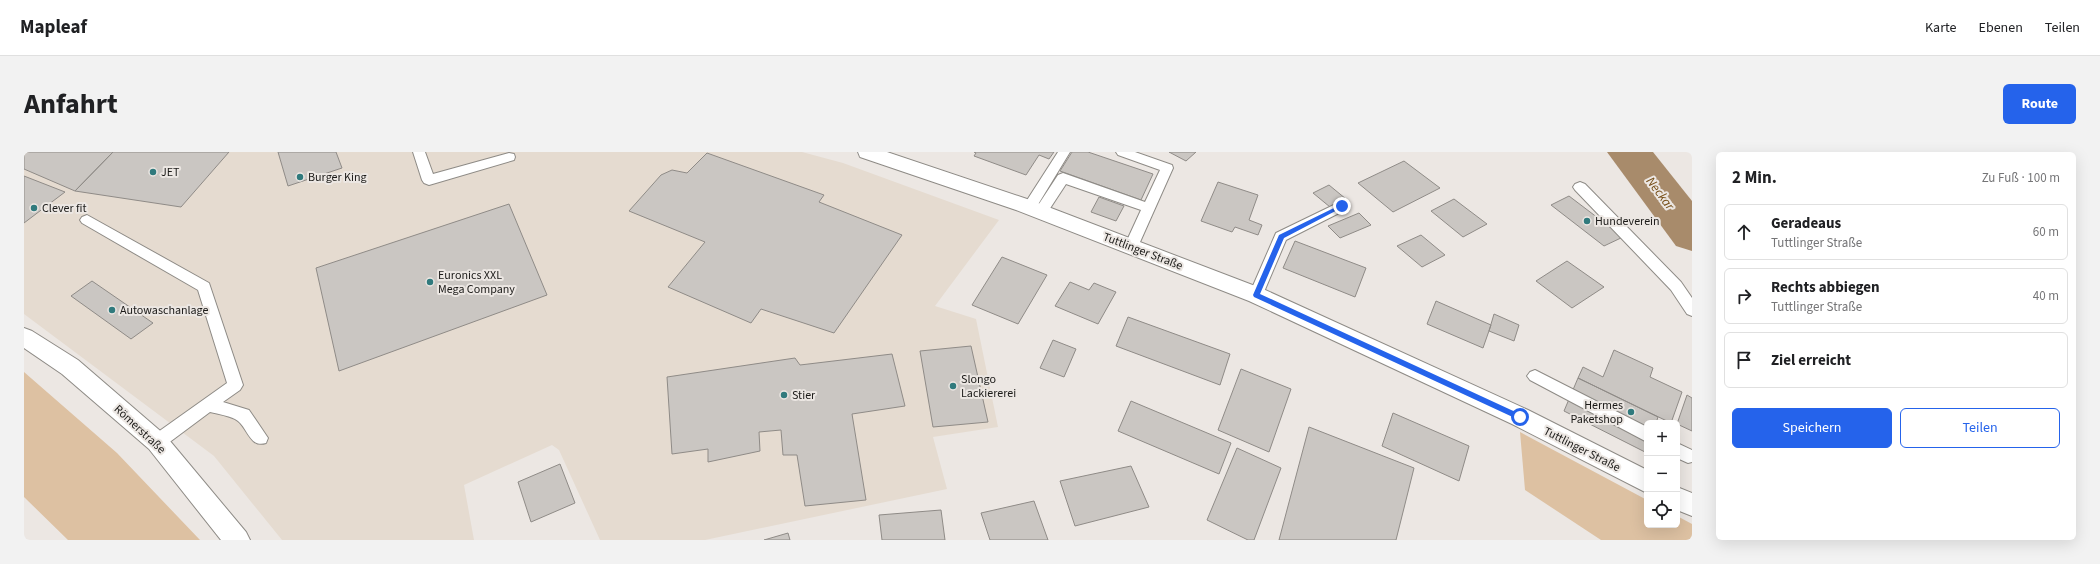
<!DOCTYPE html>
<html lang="de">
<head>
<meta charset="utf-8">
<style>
	:root { --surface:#fff; --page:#f2f2f2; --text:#202124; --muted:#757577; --line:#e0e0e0; --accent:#2563eb }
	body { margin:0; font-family:"Source Sans 3",sans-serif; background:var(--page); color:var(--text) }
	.controls { position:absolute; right:12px; bottom:12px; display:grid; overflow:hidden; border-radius:6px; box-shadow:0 4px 16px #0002 }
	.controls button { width:36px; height:36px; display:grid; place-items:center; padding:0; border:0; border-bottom:1px solid var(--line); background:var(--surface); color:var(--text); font:20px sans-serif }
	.stop { position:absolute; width:12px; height:12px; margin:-9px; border:3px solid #2563eb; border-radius:50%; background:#fff }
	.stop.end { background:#2563eb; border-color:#fff; box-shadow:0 1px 4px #0008 }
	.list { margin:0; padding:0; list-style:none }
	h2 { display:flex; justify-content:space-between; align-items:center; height:52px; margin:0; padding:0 16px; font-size:17px }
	h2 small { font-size:13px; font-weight:400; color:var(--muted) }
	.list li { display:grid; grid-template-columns:26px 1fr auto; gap:12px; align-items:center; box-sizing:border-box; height:56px; margin:0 8px 8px; padding:0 8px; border:1px solid var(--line); border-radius:6px }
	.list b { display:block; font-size:15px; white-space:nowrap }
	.list p { margin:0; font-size:13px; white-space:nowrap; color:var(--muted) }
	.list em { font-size:13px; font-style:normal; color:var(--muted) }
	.actions { display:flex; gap:8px; padding:12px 16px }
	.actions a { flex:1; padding:9px 0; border:1px solid var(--accent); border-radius:6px; text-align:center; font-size:14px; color:var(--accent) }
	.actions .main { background:var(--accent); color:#fff }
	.icon { flex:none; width:22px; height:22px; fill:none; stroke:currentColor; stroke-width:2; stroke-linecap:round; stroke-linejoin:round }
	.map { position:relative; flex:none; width:1668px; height:388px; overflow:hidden; border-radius:6px }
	header { display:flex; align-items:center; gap:24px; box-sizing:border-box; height:56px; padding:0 20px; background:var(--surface); border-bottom:1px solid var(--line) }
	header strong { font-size:19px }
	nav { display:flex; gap:22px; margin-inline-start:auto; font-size:14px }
	.intro { display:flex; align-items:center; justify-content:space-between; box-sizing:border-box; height:96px; padding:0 24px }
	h1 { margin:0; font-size:28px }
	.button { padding:10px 18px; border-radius:6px; background:var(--accent); color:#fff; font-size:14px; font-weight:700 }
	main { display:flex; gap:24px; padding:0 24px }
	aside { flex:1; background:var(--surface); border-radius:6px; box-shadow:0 4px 16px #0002 }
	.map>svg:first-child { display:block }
	.built { fill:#e5dbd0 }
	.green { fill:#ddc1a2 }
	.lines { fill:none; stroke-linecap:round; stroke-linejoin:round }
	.river { fill:#a88b6b; fill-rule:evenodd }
	.building { fill:#cac6c2; stroke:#8f8b87 }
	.service-casing { stroke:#8e8b86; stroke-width:2 }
	.tertiary-casing { stroke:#8e8b86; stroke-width:2 }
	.service { fill:#fff; fill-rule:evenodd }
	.tertiary { fill:#fff; fill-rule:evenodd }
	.route { fill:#2563eb }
	.poi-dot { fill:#307a7d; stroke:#ece7e3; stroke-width:1.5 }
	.labels { text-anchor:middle; stroke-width:4; stroke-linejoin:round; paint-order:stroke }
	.poi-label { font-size:12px; fill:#1b1a18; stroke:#ece7e3; text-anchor:start }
	.street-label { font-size:12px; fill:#1b1a18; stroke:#ece7e3 }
	.water-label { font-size:13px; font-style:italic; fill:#764e17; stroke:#ece7e3 }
</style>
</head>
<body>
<header>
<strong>Mapleaf</strong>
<nav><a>Karte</a><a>Ebenen</a><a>Teilen</a></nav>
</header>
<div class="intro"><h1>Anfahrt</h1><a class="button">Route</a></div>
<main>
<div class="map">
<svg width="1668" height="388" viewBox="0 0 1668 388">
	<rect width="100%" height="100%" fill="#ece7e3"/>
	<!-- built -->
	<path class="built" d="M0 0H778L819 11 975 68 911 154 952 167 974 275 909 285 923 337 681 388H576L535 298 528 293 440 333 450 388H258L190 304 0 162Z"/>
	<!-- green -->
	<path class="green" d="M0 220 93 301 176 388H44L0 345Z
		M1496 280 1623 348V373H1653V364L1668 372V388H1577L1501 338Z"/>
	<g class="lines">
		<!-- river -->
		<path class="river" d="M1583 0H1629L1668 49V99L1652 94Z"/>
	</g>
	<!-- building -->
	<path class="building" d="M0 0H89L51 39 0 17Z
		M89 0H205L157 55 51 39Z
		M254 0H312L318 16 264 34Z
		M950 0H1030L1025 7 1015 3 1002 23 950 4 952 1Z
		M1048 0H1064L1129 22 1117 48 1036 19Z
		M1145 0H1172L1162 9Z
		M683 1 800 43 795 50 878 83 810 181 737 157 727 171 644 135 681 90 605 59 637 23 648 18 663 21Z
		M1380 9 1416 36 1369 60 1334 31Z
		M0 24 41 40 0 71Z
		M1194 30 1234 43 1225 68 1238 73 1234 83 1211 75 1208 80 1177 69Z
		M1305 33 1322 47 1306 55 1289 41Z
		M1545 44 1599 85 1580 94 1527 53Z
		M1075 45 1100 54 1092 69 1067 60Z
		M1430 47 1463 72 1439 85 1407 59Z
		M485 52 523 143 315 219 292 116Z
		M1335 61 1347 73 1316 86 1304 74Z
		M1397 83 1421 103 1398 115 1373 94Z
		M1271 89 1342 116 1331 145 1259 116Z
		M978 105 1023 123 994 172 948 153Z
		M1543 109 1580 135 1548 156 1512 129Z
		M68 129 129 171 107 187 47 144Z
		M1046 130 1065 138 1070 131 1092 140 1074 172 1031 154Z
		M1412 149 1467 173 1459 196 1403 172Z
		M1470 162 1495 173 1490 189 1465 179Z
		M1104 165 1206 202 1196 233 1092 194Z
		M1029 188 1052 197 1040 225 1016 216Z
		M947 194 964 270 909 275 896 199Z
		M1590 198 1629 216 1626 225 1658 240 1647 271 1554 226 1559 215 1579 225Z
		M868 202 881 254 828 262 842 348 781 354 773 303H759L757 278 735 280 736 299 684 310V297L648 302 643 225 771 206 776 213Z
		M1217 217 1267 237 1245 300 1194 278Z
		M1554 226 1634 265 1632 271H1623V296L1621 300 1540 259Z
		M1663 243 1668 246V279L1653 272Z
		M1107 249 1207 291 1195 322 1094 279Z
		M1369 261 1445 294 1435 329 1358 294Z
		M1285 275 1390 316 1372 388H1255Z
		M1213 296 1257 316 1230 388H1224L1183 368Z
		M536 312 551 351 507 370 494 330Z
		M1107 314 1125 355 1051 374 1036 329Z
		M1010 349 1024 388H966L957 361Z
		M917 358 921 388H858L855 363Z
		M764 381 766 388H740Z"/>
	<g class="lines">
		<defs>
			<path id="service" d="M389 0H401L409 22 485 1 490 2 491 5 490 8 405 33 400 31 398 28Z
				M1034 0H1046L1010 59H1000L998 56Z
				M1092 0H1111L1148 13 1149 16 1112 99 1107 100 1102 99 1100 95 1117 58 1042 32 1021 64H1011L1009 61 1011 58 1034 23 1039 21 1121 50 1136 18 1094 3Z
				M1556 30 1561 32 1657 130 1668 146V164L1663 162 1647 138 1551 38 1549 35 1551 32Z
				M1318 49 1323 51 1325 54 1323 57 1262 88 1237 147 1232 149 1227 147 1225 143 1252 81Z
				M63 63 185 131 219 233 216 238 199 250 225 258 244 286 242 291C226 296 224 277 214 269 208 264 194 262 186 260L139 295 133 297 127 295 125 290 127 285 203 231 174 138 58 71 56 68 58 65Z
				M1511 218 1623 275V290L1506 228 1503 224 1506 220Z
				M1653 291 1668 298V310L1664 311 1653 306Z"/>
			<path id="tertiary" d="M834 0H863L1006 48 1239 137 1504 258 1623 318V341L1488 272 1225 149 992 58 836 5Z
				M0 176 8 179 54 208 141 283 222 380 226 388H197L125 297 38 222 0 196Z
				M1653 335 1668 341V364L1653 358Z"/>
		</defs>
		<!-- service casing -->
		<use href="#service" class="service-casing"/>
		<!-- tertiary casing -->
		<use href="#tertiary" class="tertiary-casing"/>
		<!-- service -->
		<use href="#service" class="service"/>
		<!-- tertiary -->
		<use href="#tertiary" class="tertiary"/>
	</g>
	<!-- route -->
	<path class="route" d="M1316 53 1321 54 1260 86 1236 142 1498 263V267H1493L1230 145 1229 143 1255 83Z"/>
	<!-- markers -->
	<g class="poi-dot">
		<circle cx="129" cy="20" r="4"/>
		<circle cx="276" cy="25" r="4"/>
		<circle cx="10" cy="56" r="4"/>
		<circle cx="1563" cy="69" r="4"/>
		<circle cx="406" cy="130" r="4"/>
		<circle cx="88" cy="158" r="4"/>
		<circle cx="929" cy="234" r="4"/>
		<circle cx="760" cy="243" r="4"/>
		<circle cx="1607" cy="260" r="4"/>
	</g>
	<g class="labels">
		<!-- poi labels -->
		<g class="poi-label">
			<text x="137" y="24">JET</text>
			<text x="284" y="29">Burger King</text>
			<text x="18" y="60">Clever fit</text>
			<text x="1571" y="73">Hundeverein</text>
			<text x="414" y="127">Euronics XXL<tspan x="414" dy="14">Mega Company</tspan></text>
			<text x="96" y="162">Autowaschanlage</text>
			<text x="937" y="231">Slongo<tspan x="937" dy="14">Lackiererei</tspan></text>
			<text x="768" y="247">Stier</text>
			<text x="1599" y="257" text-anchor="end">Hermes<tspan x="1599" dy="14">Paketshop</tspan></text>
		</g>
		<!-- street labels -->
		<g class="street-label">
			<text transform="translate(1119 99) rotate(21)" y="4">Tuttlinger Straße</text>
			<text transform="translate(116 277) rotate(43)" y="4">Römerstraße</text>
			<text transform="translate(1558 297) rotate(27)" y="4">Tuttlinger Straße</text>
		</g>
		<!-- water labels -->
		<g class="water-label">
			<text transform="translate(1637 41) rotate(53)" y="5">Neckar</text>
		</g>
	</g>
</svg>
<div class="controls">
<button>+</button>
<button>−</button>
<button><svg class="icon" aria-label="locate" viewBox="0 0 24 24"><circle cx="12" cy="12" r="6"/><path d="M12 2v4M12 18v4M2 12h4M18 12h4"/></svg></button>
</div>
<div class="stop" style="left:1496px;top:265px"></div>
<div class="stop end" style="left:1318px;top:54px"></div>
</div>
<aside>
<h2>2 Min.<small>Zu Fuß · 100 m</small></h2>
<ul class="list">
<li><svg class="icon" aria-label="ahead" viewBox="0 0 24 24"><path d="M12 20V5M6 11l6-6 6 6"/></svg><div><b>Geradeaus</b><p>Tuttlinger Straße</p></div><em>60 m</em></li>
<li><svg class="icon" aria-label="right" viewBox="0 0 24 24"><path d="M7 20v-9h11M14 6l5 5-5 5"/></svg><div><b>Rechts abbiegen</b><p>Tuttlinger Straße</p></div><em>40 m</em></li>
<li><svg class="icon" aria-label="arrive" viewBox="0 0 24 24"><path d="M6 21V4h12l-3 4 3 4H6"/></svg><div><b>Ziel erreicht</b></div></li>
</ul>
<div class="actions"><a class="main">Speichern</a><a>Teilen</a></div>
</aside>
</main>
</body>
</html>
